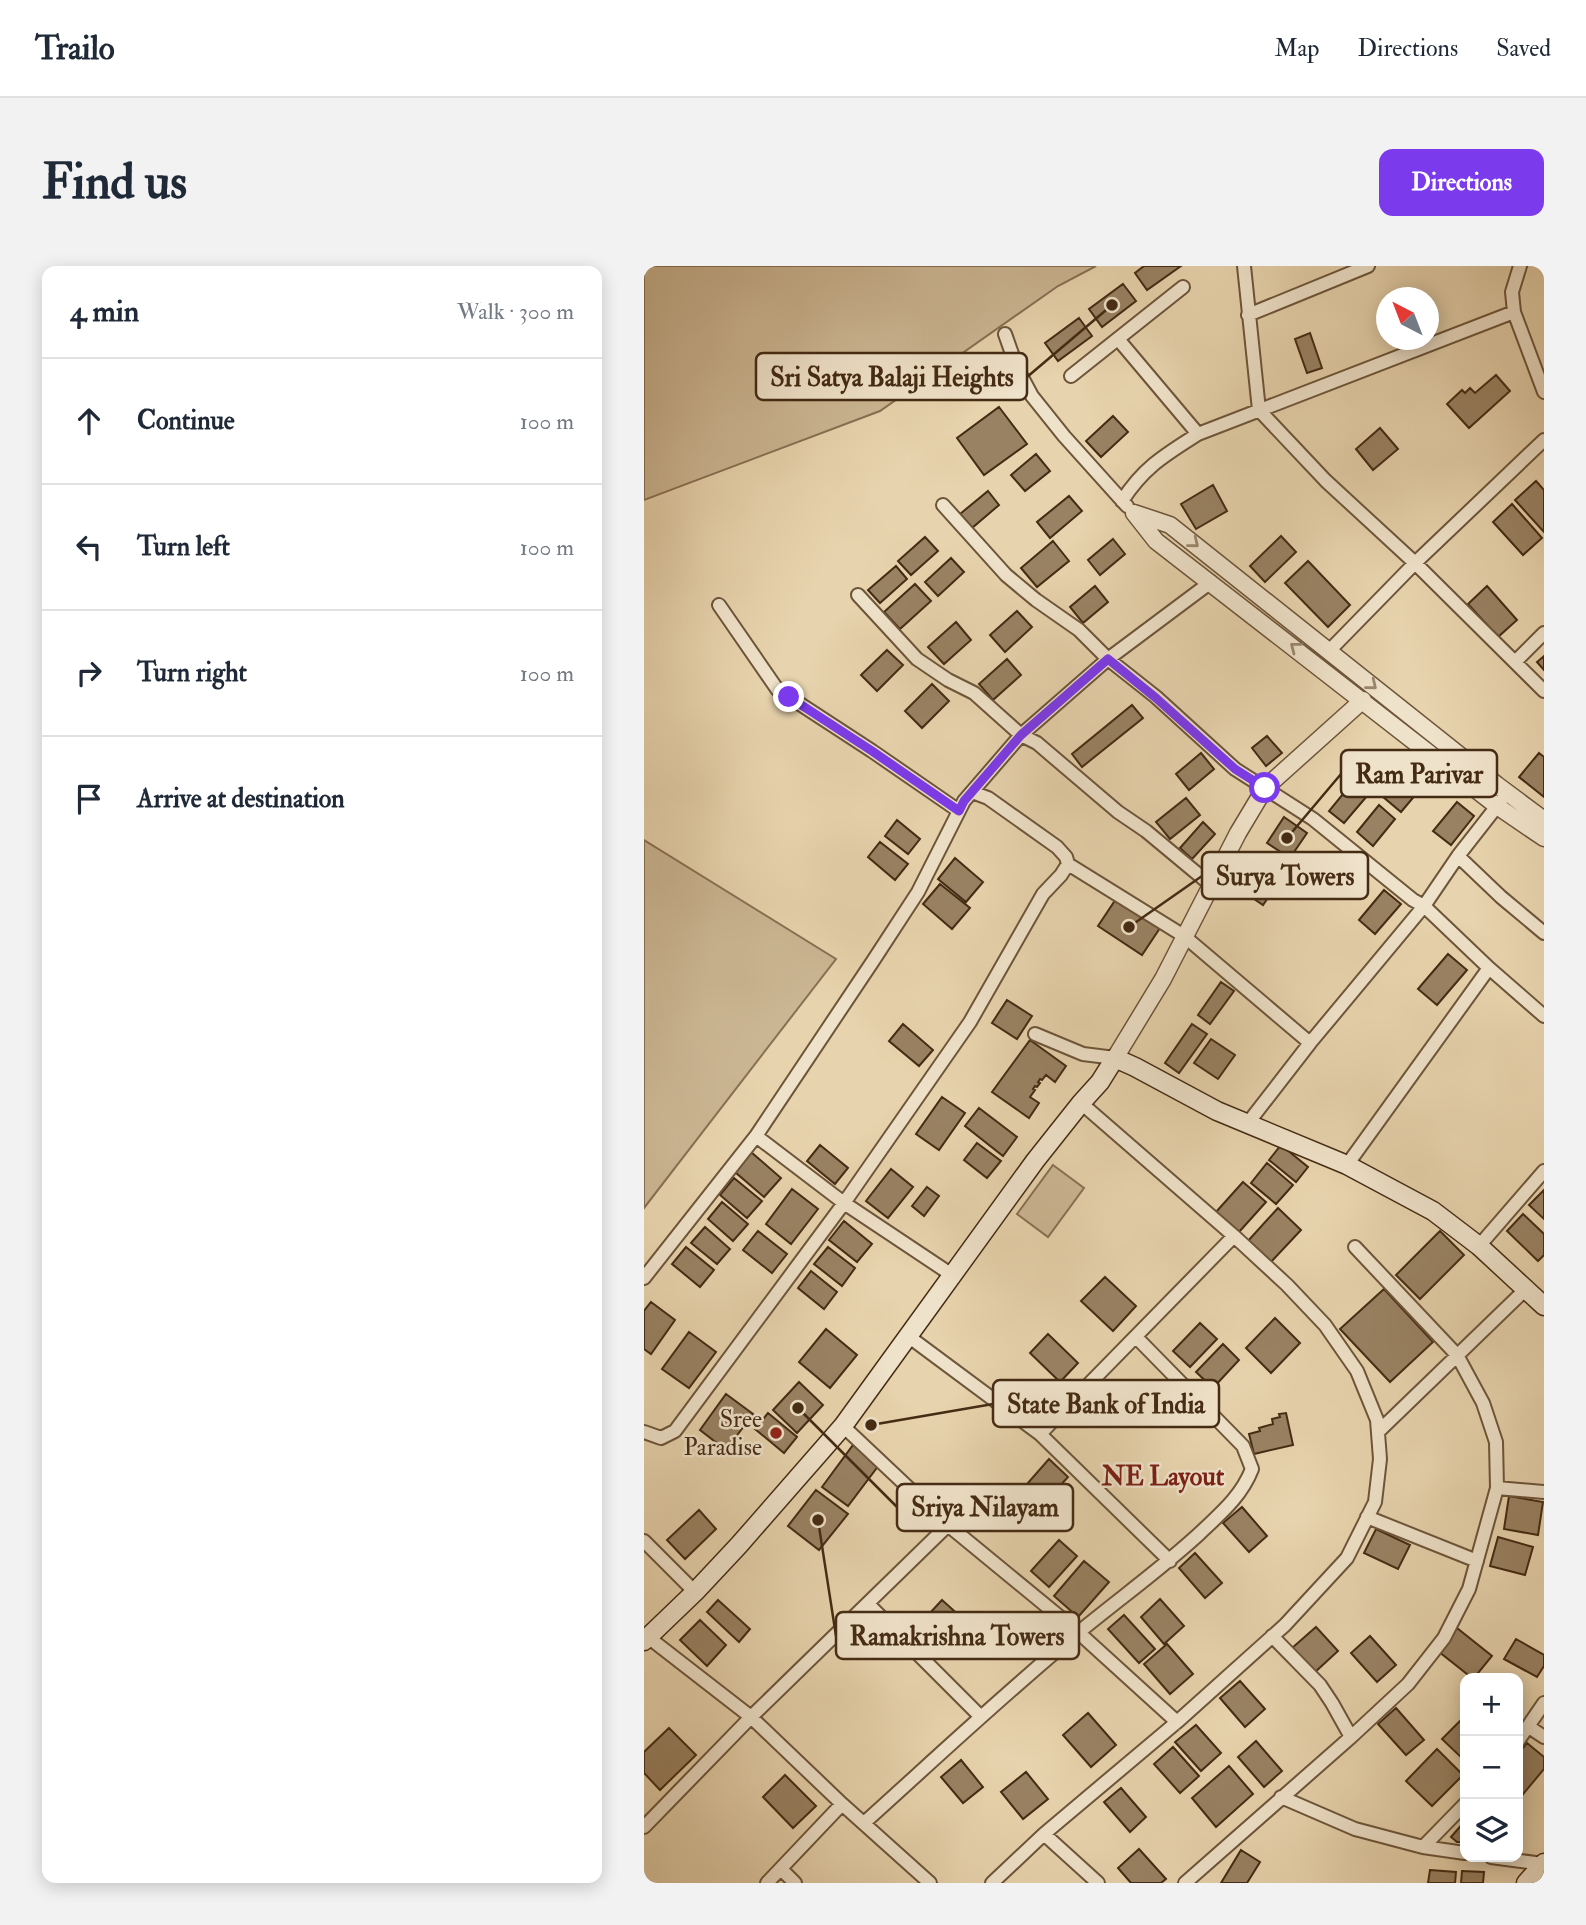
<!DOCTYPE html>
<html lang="en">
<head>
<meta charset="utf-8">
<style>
	:root { --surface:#fff; --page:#f2f2f3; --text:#1f2937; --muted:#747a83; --line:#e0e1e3; --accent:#7c3aed }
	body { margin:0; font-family:"IM FELL Double Pica",serif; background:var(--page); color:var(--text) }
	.controls { position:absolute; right:21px; bottom:21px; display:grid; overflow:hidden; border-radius:14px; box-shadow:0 4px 18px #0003 }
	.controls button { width:63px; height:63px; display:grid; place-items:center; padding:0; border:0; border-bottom:2px solid var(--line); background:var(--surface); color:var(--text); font:35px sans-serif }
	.compass { position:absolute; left:732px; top:21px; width:63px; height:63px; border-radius:50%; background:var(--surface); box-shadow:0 4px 18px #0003; rotate:318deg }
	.stop { position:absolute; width:21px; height:21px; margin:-16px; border:5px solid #7c3aed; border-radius:50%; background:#fff }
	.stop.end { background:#7c3aed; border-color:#fff; box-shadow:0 2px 7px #0008 }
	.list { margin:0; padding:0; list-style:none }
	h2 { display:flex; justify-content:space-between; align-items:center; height:91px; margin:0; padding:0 28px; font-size:30px }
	h2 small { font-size:23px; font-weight:400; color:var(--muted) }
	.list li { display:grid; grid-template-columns:46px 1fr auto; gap:21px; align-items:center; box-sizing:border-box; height:126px; padding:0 28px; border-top:2px solid var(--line) }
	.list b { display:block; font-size:26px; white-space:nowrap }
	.list em { font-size:23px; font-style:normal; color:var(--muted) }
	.icon { flex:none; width:38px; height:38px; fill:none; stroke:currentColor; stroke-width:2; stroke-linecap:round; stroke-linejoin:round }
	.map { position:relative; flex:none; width:900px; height:1617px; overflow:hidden; border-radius:14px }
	header { display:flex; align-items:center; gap:42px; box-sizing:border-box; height:98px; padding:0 35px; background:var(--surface); border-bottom:2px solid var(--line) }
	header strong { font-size:33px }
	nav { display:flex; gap:38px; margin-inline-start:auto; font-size:24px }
	.intro { display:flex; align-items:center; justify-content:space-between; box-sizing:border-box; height:168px; padding:0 42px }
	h1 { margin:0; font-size:49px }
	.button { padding:18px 32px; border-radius:14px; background:var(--accent); color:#fff; font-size:24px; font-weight:700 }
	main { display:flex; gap:42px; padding:0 42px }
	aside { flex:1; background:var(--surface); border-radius:14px; box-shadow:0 4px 18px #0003 }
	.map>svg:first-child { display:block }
	.green { fill:#cbb693; stroke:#887053; stroke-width:2 }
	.building { fill:#998263; stroke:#442b13; stroke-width:2 }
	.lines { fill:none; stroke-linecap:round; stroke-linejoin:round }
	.minor-casing { stroke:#6d553a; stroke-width:16 }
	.tertiary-casing { stroke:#6d553a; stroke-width:19 }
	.secondary-casing { stroke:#442b13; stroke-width:21 }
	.minor { stroke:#efe2ca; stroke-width:12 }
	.tertiary { stroke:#efe2ca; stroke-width:16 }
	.secondary { stroke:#efe2ca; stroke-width:18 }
	.oneway { stroke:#9a866e }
	.route { stroke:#7c3aed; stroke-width:9 }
	.poi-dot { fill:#8f2418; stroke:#efe2ca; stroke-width:2.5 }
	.labels { text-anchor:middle; stroke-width:5; stroke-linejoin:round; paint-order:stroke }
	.poi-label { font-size:24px; fill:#442b13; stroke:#efe2ca; text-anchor:end }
	.neighbourhood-label { font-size:26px; font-weight:bold; fill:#7a1f14; stroke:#efe2ca }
	.leader { fill:none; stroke:#442b13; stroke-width:2.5 }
	.callout-dot { fill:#442b13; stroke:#efe2ca; stroke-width:2.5 }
	.callout { fill:#efe2ca; stroke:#442b13; stroke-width:2.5 }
	.callout-label { font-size:26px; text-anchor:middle; font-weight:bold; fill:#442b13 }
</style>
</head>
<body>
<header>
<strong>Trailo</strong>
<nav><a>Map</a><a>Directions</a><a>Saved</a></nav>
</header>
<div class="intro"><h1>Find us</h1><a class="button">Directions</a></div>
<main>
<aside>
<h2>4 min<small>Walk · 300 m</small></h2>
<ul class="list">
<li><svg class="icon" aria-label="ahead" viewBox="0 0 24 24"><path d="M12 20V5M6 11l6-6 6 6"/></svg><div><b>Continue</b></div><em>100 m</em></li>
<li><svg class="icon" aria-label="left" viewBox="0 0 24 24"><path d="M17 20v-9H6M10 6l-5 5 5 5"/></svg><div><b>Turn left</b></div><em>100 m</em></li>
<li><svg class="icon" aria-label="right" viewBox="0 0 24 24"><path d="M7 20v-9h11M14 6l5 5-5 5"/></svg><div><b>Turn right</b></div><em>100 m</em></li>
<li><svg class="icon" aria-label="arrive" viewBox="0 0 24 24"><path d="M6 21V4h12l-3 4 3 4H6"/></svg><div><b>Arrive at destination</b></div></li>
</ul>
</aside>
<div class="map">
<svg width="900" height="1617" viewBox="0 0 900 1617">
	<rect width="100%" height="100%" fill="#e7d3ad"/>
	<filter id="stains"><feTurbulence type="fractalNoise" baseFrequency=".00286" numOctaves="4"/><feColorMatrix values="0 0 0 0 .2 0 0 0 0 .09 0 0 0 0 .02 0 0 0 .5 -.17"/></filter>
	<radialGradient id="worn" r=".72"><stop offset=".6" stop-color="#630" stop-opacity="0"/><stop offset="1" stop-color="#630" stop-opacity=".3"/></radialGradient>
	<!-- green -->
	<path class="green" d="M0 0H452L414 20 236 145 0 234Z
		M0 574 192 693 0 942Z
		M409 899 440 922 404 971 373 948Z"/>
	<!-- building -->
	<path class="building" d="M500 0H537L503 24 491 7Z
		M479 18 492 35 458 61 445 43Z
		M435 52 448 70 414 95 401 77Z
		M666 67 678 102 663 107 651 73Z
		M852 109 866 125 825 162 803 138 818 124 821 127 826 122 831 127Z
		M355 141 383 178 340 209 313 172Z
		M469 150 484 166 457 191 442 175Z
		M736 162 754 183 729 204 712 183Z
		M392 188 406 205 381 225 367 209Z
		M892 215 900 224V266L871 234Z
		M569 219 583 245 552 263 537 238Z
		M344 225 355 239 328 262 316 248Z
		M425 230 438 245 406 272 393 256Z
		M868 238 898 272 879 289 849 256Z
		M637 270 652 286 621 316 606 300Z
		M281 271 294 285 267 309 254 295Z
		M469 273 481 288 456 309 444 294Z
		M409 275 425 295 393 321 377 302Z
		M307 292 320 306 294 330 281 316Z
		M664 295 706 339 684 361 641 317Z
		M252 300 263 313 236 337 224 324Z
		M271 318 287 335 256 363 240 346Z
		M451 320 464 336 439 357 426 341Z
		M843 320 873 354 854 371 824 338Z
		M373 345 388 361 361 386 346 369Z
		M312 356 327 374 300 398 284 381Z
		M243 384 259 399 233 425 217 409Z
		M900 390V404L893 396Z
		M363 393 377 409 349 434 335 418Z
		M288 418 305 435 278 462 261 445Z
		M488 439 499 452 438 501 428 488Z
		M623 470 638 487 622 500 608 482Z
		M557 487 570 503 545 524 532 508Z
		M895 487 900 491V531L875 511Z
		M764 498 783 515 757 546 738 530Z
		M708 517 723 530 700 557 685 545Z
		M542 532 556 549 526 573 512 556Z
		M813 536 830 550 807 579 789 565Z
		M735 539 751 553 729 580 713 566Z
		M640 551 663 567 646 592 623 577Z
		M253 554 276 573 264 588 241 570Z
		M559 556 571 568 548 593 536 582Z
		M236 576 264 598 251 614 224 591Z
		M311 592 339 616 322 636 294 613Z
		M601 604 630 623 619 639 591 620Z
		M296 618 326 642 308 663 279 638Z
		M740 624 757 638 731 668 715 654Z
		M472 633 516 662 498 689 454 660Z
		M804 688 823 704 793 739 774 723Z
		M577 716 590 725 566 758 554 749Z
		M363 734 388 750 373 773 348 757Z
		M259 758 289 784 275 800 245 775Z
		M548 758 563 768 535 807 521 797Z
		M567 773 591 789 574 813 550 797Z
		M386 774 422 800 411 816 402 809 398 814 396 813 394 816 396 817 393 821 391 820 389 823 391 824 386 831 395 837 385 852 348 826Z
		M298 831 321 847 295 884 272 868Z
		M335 842 373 871 359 890 321 860Z
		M333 877 357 895 343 912 320 894Z
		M176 879 204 902 191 918 163 895Z
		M637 879 664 901 652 916 625 894Z
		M107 886 137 912 120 931 91 906Z
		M623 897 649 919 632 938 607 917Z
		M247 903 269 921 244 952 222 935Z
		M90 912 118 935 103 952 76 929Z
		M599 916 622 936 595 966 572 946Z
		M283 921 295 930 280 950 268 940Z
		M148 923 174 943 147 978 122 958Z
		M900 924V953L885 939Z
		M78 936 104 958 89 975 64 953Z
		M634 942 657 964 625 998 603 976Z
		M879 948 900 968V989L894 995 863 965Z
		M200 955 228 978 213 996 185 974Z
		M61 961 86 983 73 998 47 977Z
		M114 965 143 988 128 1007 99 984Z
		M796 965 820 989 776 1033 752 1009Z
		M42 981 70 1004 56 1021 28 998Z
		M184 981 211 1002 198 1020 170 998Z
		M167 1005 193 1026 180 1043 154 1022Z
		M461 1011 492 1040 469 1065 437 1035Z
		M740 1023 789 1076 746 1116 696 1063Z
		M7 1036 31 1054 7 1088 0 1083V1045Z
		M631 1052 656 1077 627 1107 602 1082Z
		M556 1057 573 1073 546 1101 529 1085Z
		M182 1063 213 1089 186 1122 155 1096Z
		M45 1066 72 1086 45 1122 18 1103Z
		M404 1068 434 1097 416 1116 386 1087Z
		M579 1078 595 1094 569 1122 552 1106Z
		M155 1116 179 1139 153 1167 129 1144Z
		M82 1128 109 1148 82 1184 56 1164Z
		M124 1147 153 1171 140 1187 111 1163Z
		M642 1147 649 1179 610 1188 605 1168 616 1165 615 1162 629 1158 628 1153 636 1151 635 1148Z
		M209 1179 235 1199 204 1240 178 1221Z
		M405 1193 424 1211 395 1243 376 1226Z
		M172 1224 204 1248 175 1284 144 1260Z
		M865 1230 899 1236 894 1269 860 1263Z
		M598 1241 623 1270 605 1286 579 1257Z
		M55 1244 72 1263 41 1293 23 1274Z
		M732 1263 766 1279 754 1303 720 1287Z
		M854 1271 889 1281 881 1309 846 1300Z
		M415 1274 433 1290 405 1321 387 1305Z
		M551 1287 578 1317 561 1332 535 1302Z
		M440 1295 465 1316 434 1351 410 1330Z
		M516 1333 540 1360 520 1378 497 1351Z
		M74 1334 106 1363 95 1376 63 1346Z
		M298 1334 317 1351 291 1380 272 1362Z
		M480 1349 511 1383 495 1397 464 1363Z
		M56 1354 82 1379 63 1400 36 1374Z
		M672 1361 694 1385 670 1407 648 1382Z
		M813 1362 848 1390 830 1412H828L794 1385Z
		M726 1370 752 1399 733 1416 707 1387Z
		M872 1373 900 1389V1400L893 1411 860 1393Z
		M523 1378 549 1408 526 1428 500 1398Z
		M596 1415 621 1443 601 1461 576 1432Z
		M752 1442 780 1474 762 1489 734 1458Z
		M444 1447 472 1479 447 1501 419 1469Z
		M817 1454 821 1458V1495L798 1473Z
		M552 1459 577 1487 557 1505 531 1476Z
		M25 1462 52 1489 16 1524 0 1507V1486Z
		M612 1475 638 1505 620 1521 594 1491Z
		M883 1477 900 1491V1503L875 1533 874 1488Z
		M529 1481 555 1510 536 1527 510 1498Z
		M793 1483 819 1509 788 1540 762 1515Z
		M317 1494 339 1521 319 1537 297 1511Z
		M585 1500 609 1528 572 1561 548 1532Z
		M382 1506 404 1533 379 1553 357 1526Z
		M141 1509 172 1540 149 1562 119 1531Z
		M477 1522 502 1551 486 1566 460 1536Z
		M821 1555V1576H813L807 1571Z
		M495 1583 522 1613 517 1617H487L474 1602Z
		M597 1584 616 1596 603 1617H577Z
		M786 1604 812 1606 811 1617H784Z
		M818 1605 840 1606 839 1617H817Z"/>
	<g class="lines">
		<defs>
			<path id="minor" d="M600 0 615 144 682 215 771 297 900 425
				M870 46 900 126
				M604 49 724 0
				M361 68 373 102 388 130 420 170 483 240
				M474 73 554 168
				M427 110 539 21
				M478 235C500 201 521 189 554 168L870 46 868 26 876 0
				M299 239 362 309 392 334 435 364 464 393 512 431 591 503 669 553 769 634 780 640 845 702 900 750
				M214 329 273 393 304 414 330 427 377 469 393 477 474 546 502 565 567 619
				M75 339 133 423 228 485 315 545
				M685 385 771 297 900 174
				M871 396 900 367
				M814 590 857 631 900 667
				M424 598 540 670 666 777
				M391 768 439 788 471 792
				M604 857 666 777 780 640 814 590 857 535
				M112 870 200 937 308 1009
				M703 899 845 702
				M835 980 900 905
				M0 1012 112 870 229 695 274 626 320 535 377 469 464 393 567 316
				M264 1070 396 1168 526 1295
				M199 1160 304 1259 434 1366 533 1456
				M0 1166 17 1172 31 1165 200 937 326 756 399 628 417 609 424 598 422 591 413 581 344 532 328 526
				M734 1166 882 1023
				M396 1168 590 970
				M853 1222 900 1226
				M723 1251 833 1295
				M0 1275 51 1326
				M224 1338 337 1451
				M628 1370 676 1419 688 1437 707 1471
				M4 1371 107 1451 304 1259
				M885 1461 900 1471
				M874 1475 900 1437
				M637 1531 711 1563 779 1581 821 1538
				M220 1557C291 1493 361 1427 435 1366 475 1333 517 1303 555 1268 576 1248 597 1231 608 1203L599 1180 492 1071
				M0 1561 107 1451 198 1538
				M400 1568 533 1456 641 1359 703 1292 731 1236 736 1193 733 1154 713 1105 681 1059 643 1019 590 970 437 837
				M779 1581 821 1587
				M847 1591 899 1598
				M137 1603 151 1617
				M123 1617 198 1538 286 1617
				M348 1617 400 1568 454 1617
				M541 1617 707 1471 764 1418 800 1372 825 1323 853 1222 852 1176 839 1137 813 1089 711 981"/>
			<path id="tertiary" d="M490 247 512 275 853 540 900 572
				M490 247 526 259 853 519 900 554
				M471 792 519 713 594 567 621 522 719 434"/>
			<path id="secondary" d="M0 1375 51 1326 95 1279 199 1160 391 895 437 837 456 816 471 792 491 801 573 845 703 899 789 945 835 980 900 1040
				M882 1617 900 1597"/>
		</defs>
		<!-- minor casing -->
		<use href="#minor" class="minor-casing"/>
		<!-- tertiary casing -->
		<use href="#tertiary" class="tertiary-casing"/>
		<!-- secondary casing -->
		<use href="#secondary" class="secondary-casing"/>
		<!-- minor -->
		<use href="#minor" class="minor"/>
		<!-- tertiary -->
		<use href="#tertiary" class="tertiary"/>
		<!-- secondary -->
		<use href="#secondary" class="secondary"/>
	</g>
	<!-- one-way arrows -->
	<defs><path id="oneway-chevron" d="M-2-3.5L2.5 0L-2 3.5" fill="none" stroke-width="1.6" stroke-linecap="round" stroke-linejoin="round" transform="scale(1.75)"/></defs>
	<g class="oneway">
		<use href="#oneway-chevron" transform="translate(550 277) rotate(39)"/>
		<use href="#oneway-chevron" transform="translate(651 381) rotate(-142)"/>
		<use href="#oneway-chevron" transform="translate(728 419) rotate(39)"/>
	</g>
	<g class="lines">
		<!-- route -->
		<path class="route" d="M145 431 228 485 315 545 320 535 377 469 464 393 512 432 591 503 621 522"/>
	</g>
	<!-- markers -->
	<circle class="poi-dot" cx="132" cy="1167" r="7"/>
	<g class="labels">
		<!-- poi labels -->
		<g class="poi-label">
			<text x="118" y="1161">Sree<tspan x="118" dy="28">Paradise</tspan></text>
		</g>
		<!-- neighbourhood labels -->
		<g class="neighbourhood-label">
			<text x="519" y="1219">NE Layout</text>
		</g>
	</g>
	<!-- callouts -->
	<path class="leader" d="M468 39L383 111M643 572L697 508M485 661L558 610M227 1159L349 1138M154 1142L253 1241M174 1254L192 1370"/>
	<g class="callout-dot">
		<circle cx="468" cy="39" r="7"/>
		<circle cx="643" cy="572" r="7"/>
		<circle cx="485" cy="661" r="7"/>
		<circle cx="227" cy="1159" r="7"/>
		<circle cx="154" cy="1142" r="7"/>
		<circle cx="174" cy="1254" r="7"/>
	</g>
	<g class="callout">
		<rect x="112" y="87" width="271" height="47" rx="7"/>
		<rect x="697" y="484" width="156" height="47" rx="7"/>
		<rect x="558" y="586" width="166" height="47" rx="7"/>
		<rect x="349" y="1114" width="226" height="47" rx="7"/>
		<rect x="253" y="1218" width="176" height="47" rx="7"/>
		<rect x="192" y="1346" width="243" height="47" rx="7"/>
	</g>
	<g class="callout-label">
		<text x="248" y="120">Sri Satya Balaji Heights</text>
		<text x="775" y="517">Ram Parivar</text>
		<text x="641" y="619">Surya Towers</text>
		<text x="462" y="1147">State Bank of India</text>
		<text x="341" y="1250">Sriya Nilayam</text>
		<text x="313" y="1379">Ramakrishna Towers</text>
	</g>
	<rect width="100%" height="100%" filter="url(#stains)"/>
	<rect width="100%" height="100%" fill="url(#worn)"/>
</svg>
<div class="controls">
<button>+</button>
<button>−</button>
<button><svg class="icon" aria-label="layers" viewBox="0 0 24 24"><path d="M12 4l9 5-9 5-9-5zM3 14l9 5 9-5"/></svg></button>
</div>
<svg class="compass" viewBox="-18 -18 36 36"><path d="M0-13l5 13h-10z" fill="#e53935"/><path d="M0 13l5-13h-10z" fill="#747a83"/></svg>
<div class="stop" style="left:621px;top:522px"></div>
<div class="stop end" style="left:145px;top:431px"></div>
</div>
</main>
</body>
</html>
